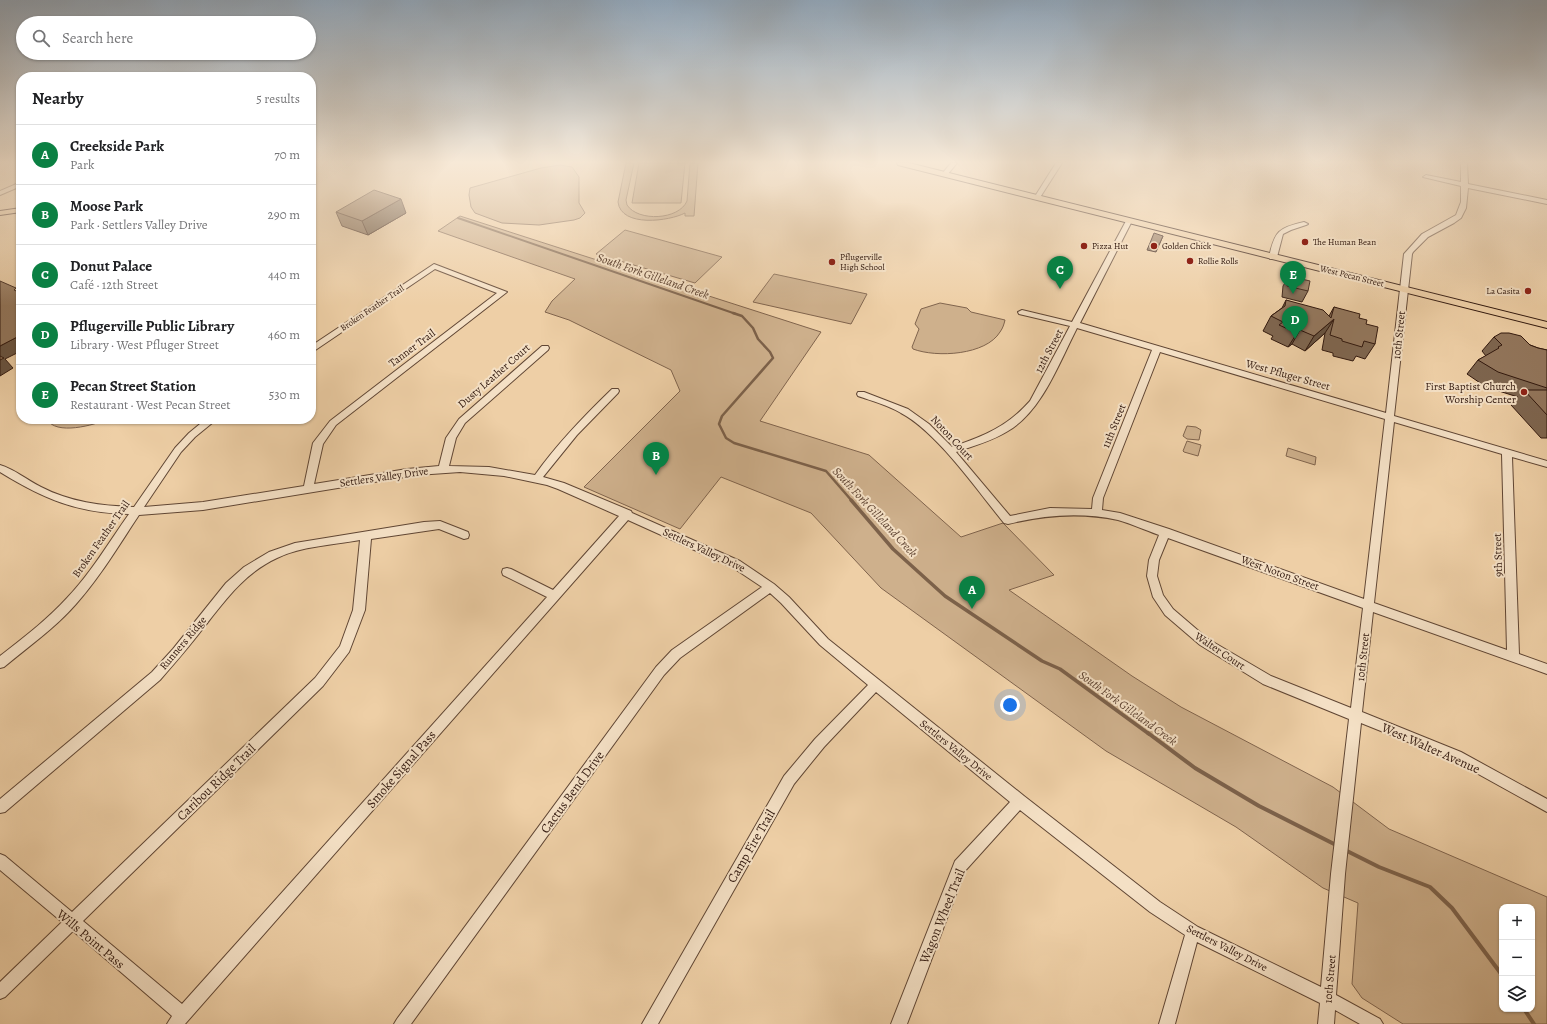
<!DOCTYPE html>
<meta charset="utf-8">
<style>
:root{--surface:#fff;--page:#f6f6f6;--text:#202124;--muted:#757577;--line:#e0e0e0;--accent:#0b8043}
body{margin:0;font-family:Alegreya,serif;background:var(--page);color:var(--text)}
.controls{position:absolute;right:12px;bottom:12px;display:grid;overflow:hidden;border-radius:8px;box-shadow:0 1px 3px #0004}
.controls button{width:36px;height:36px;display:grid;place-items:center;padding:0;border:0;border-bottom:1px solid var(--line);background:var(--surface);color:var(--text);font:20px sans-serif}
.you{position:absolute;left:1010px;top:705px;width:14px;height:14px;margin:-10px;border:3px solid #fff;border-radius:50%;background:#1a73e8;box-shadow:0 0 0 6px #1a73e833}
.badge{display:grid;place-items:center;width:26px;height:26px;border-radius:50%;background:var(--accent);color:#fff;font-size:13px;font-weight:700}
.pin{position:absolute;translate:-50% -33px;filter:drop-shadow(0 1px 2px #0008)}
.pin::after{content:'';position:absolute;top:21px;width:14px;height:12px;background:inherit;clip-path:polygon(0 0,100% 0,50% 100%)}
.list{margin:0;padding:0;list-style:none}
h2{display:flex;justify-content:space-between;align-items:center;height:52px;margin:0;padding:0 16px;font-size:17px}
h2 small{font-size:13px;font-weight:400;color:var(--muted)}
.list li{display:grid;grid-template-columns:26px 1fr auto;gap:12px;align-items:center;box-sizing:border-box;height:60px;padding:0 16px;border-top:1px solid var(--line)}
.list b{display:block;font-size:15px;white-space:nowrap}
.list p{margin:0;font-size:13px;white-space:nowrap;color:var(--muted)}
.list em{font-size:13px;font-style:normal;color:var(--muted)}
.icon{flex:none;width:22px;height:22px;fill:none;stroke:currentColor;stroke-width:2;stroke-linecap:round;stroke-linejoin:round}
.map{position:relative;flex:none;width:1547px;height:1024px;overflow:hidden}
.search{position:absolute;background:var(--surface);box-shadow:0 1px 3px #0004;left:16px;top:16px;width:300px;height:44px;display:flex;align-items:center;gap:10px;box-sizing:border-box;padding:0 14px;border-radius:22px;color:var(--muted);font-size:15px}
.panel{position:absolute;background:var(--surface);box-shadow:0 1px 3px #0004;left:16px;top:72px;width:300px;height:352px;border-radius:16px}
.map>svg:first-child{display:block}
.green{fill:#ceb08c;stroke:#80644d;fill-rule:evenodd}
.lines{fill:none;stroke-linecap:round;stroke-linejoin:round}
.stream-far3{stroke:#7c614a;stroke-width:2}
.stream-far2{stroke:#7c614a;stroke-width:2.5}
.stream-far1{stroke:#7c614a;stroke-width:3.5}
.stream{stroke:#7c614a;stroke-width:4}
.minor-casing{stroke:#604634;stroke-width:2}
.major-casing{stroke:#31180e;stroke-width:2}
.minor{fill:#f4e0c5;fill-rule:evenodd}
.major{fill:#eecfa6;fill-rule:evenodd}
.wall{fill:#7e6650;stroke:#31180e}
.shaded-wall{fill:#675341;stroke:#31180e}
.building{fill:#93775d;stroke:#31180e}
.poi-dot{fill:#8f2418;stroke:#f4e0c5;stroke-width:1.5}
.labels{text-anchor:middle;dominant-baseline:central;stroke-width:4;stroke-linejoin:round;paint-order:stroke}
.far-poi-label{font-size:9px;fill:#31180e;stroke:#f4e0c5;text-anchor:start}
.far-street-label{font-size:9px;fill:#31180e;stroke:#f4e0c5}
.street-label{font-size:11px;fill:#31180e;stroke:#f4e0c5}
.poi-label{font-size:11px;fill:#31180e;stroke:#f4e0c5;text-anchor:end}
.water-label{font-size:12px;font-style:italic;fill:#5d4231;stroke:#f4e0c5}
.near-street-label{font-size:13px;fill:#31180e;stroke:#f4e0c5}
</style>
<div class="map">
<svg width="1547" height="1024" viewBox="0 0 1547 1024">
<rect width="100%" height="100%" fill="#eecfa6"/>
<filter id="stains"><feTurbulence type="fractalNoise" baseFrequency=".005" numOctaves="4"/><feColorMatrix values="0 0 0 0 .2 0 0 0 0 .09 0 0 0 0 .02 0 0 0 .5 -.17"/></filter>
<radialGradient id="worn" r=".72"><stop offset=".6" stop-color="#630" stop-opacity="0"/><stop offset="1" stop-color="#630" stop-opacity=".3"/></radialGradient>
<g class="green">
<path d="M626 163H634L626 200 627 205C638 222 679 220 687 201L690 163H698L694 216H685V213C670 221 621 228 618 202Z"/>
<polygon points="639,163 685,163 681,203 632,203"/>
<polygon points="560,165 572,167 579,177 579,203 585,213 580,218 574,220 539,225 502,223 475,213 471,207 469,195 470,188 541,168"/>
<path d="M460 216 821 332 760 421 869 455 961 537 1003 523 1054 575 1009 590 1132 676 1181 707 1333 787 1389 829 1547 897V1024H1403L1362 998 1352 984 1358 903 1323 888 1236 827 1106 751 881 588 811 513 721 477 680 529 584 487 680 391 671 370 569 320 545 312 552 301 575 279 438 231ZM1502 907H1532V1009H1502Z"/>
<polygon points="625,230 722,257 695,283 596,254"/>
<polygon points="774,274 867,294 851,324 753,302"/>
<path d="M940 303 967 308 971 312 1005 320C1004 324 1003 328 1000 332 986 355 937 358 913 349L912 347 919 329 915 324 921 309Z"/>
<path d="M47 419H108C95 425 55 436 47 419Z"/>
<polygon points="1187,426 1196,427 1201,430 1199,440 1187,439 1183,436"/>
<polygon points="1187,441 1201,445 1198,456 1184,452 1183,451"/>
<polygon points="1288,448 1316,457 1315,465 1286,456"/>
</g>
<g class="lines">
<polyline class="stream-far3" points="458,218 736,314"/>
<polyline class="stream-far2" points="733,313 742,316 753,328 758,339 770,352 773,358 722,416 719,424 726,438 734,443 826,471 852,501"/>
<polyline class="stream-far1" points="851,500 893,549 945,596 1042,661 1060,669 1149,734"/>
<g class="stream">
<polyline points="1148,733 1195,768 1259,806 1338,846"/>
<polyline points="1345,850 1379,867 1430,887 1452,908 1502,975"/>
<polyline points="1524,1009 1534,1024"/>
</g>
<defs>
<g id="minor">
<polygon points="951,163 957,163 947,175 943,175 942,174"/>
<polygon points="1056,163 1062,163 1039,199 1035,199 1034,198"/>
<path d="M1461 163H1467L1468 184 1547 200V204L1468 188 1466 208 1461 218 1454 223 1428 237 1413 252 1412 254 1394 416 1547 461V467L1512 457 1519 654 1547 664V674L1373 612 1362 712 1461 752 1547 799V812L1453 760 1361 723 1345 874 1336 995 1380 1019 1383 1024H1360L1335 1010 1334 1024H1318L1320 1003 1197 942 1175 1024H1159L1185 935 1150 912 1020 810 965 871 907 1024H891L955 861 1010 802 876 692 824 747 794 784 658 1024H642L784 776 815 739 868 685 820 645 781 603 770 593 680 658 664 675 411 1024H394L397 1019 656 667 672 650 762 587 732 567 628 520 185 1024H167L172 1016 73 931 5 997 0 999V982L62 922 0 870V854L5 856 72 912 315 678 340 646 353 610 360 540C333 545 302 546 277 558 244 573 223 603 201 631 188 648 174 664 160 680L5 812 0 813V799L152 672 173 649 226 583 244 567 269 552 295 543 424 522 440 521 468 532 469 535 468 538 464 539 439 529 371 539 365 610 349 652 323 686 83 921 182 1004 547 597 503 575 502 572 503 569 507 568 511 569 553 590 619 516 558 489 547 485 504 476 460 472 417 475 203 510 139 515C119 545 100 577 76 604 55 628 28 647 4 667L0 668V656C23 638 47 620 67 598 91 573 109 542 129 514 77 513 44 499 0 472V465C14 469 27 480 41 487 70 502 101 506 134 507L175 448 189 433 206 419H217L195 437 181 452 144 507 203 502 304 486 313 443 330 421 497 293 435 269 311 353V346L434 264 507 292 336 425 323 444 314 484 407 469 439 466 446 438 459 419 542 346H548L549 348 548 350 465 423 456 438 449 466 489 467 535 475C557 444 584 416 612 389H618L619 391 618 393 577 435 543 477 564 483 631 511 632 513 740 561 774 584 789 597 828 639 1024 796 1160 902 1198 927 1321 987 1331 874 1349 719 1263 684 1200 645 1165 615 1153 597 1147 576 1149 560 1159 535C1145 530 1132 524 1118 520 1081 512 1044 515 1008 524L1004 523C977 490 937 432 901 413 888 405 872 401 858 396L857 394 858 392H864L908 409 929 424 952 447C984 436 1007 427 1030 401L1070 326 1019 314 1018 312 1022 310 1072 322 1126 221 1129 219 1132 221 1080 323 1386 413 1404 254 1422 234 1456 215 1461 202V186L1423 177 1426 175 1461 182ZM1077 328 1152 350 1093 498 1092 509 1050 508 1010 516 956 452C974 446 992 441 1008 431 1042 411 1059 363 1077 328ZM1160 352 1385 419 1364 599 1169 529 1120 513 1102 510 1103 498ZM1394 422 1502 454 1507 650 1374 603ZM1168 538 1363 608 1351 708 1271 676 1208 639 1173 609 1163 595 1157 576 1159 560Z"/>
<polygon points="21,182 21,186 0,195 0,191"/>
<path d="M1304 222 1308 224 1306 225 1291 230 1283 234 1277 257 1273 259H1270L1269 257C1275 231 1278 228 1304 222Z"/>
</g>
<g id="major">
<polygon points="897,163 909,163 1547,322 1547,328 898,165"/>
<polygon points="21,208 21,212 0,215 0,211"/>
</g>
</defs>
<use href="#minor" class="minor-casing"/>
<use href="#major" class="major-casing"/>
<use href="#minor" class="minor"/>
<use href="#major" class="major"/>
</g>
<g class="wall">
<polygon points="336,212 406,213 368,235 342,226"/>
<polygon points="1163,236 1156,252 1147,250 1150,243"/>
<polygon points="1289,276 1308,291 1302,302 1282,297 1283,286"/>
<polygon points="1286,300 1329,316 1334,307 1359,318 1366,324 1375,344 1365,359 1356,356 1353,361 1333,356 1333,353 1322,350 1325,333 1305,351 1292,344 1288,347 1271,339 1273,336 1263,331 1271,316 1282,308"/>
<polygon points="1494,337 1530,345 1538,348 1547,350 1547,438 1541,438 1511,405 1518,397 1486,387 1467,374 1478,360 1486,356 1482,351"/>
</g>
<g class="shaded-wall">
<polygon points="401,199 406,213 368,235 362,221"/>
<polygon points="1334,319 1325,333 1305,351 1314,336"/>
<polygon points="1300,330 1292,344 1288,347 1297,333"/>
<polygon points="21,335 21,351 5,359 13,368 0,376 0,346"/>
</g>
<g class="building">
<polygon points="374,190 401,199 362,221 336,212"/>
<polygon points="1154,233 1163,236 1159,245 1150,243"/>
<polygon points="1289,276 1310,281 1308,291 1287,286"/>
<polygon points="0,281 16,288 14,290 21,293 21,335 0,346"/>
<polygon points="1286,300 1323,310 1331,318 1334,307 1360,314 1359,318 1367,320 1366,324 1378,327 1375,344 1364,341 1362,347 1342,341 1342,339 1330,335 1334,319 1314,336 1300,330 1297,333 1279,325 1283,322 1271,316 1285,306"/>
<polygon points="1501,333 1509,333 1521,336 1530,345 1538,348 1547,350 1547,388 1498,372 1478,360 1499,348 1498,347 1502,345 1494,337"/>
<polygon points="0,356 4,358 0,360"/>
<polygon points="1524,390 1547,390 1547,415"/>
</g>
<linearGradient id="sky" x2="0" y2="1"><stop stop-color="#91a6b9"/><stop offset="0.53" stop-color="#f7e9d7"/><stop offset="1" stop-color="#f7e9d7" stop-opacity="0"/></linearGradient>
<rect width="1547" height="306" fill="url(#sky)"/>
<g class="poi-dot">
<circle cx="1305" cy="242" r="4"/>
<circle cx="1084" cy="246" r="4"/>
<circle cx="1154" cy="246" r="4"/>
<circle cx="1190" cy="261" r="4"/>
<circle cx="832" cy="262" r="4"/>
<circle cx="1528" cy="291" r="4"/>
<circle cx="1524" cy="392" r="4"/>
</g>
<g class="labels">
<g class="far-poi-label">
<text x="1313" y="242">The Human Bean</text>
<text x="1092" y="246">Pizza Hut</text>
<text x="1162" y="246">Golden Chick</text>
<text x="840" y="257">Pflugerville<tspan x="840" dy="10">High School</tspan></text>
<text x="1198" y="261">Rollie Rolls</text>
<text x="1520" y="291" text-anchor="end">La Casita</text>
</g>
<g class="far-street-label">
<text transform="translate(1352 276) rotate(14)">West Pecan Street</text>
<text transform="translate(372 308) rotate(-34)">Broken Feather Trail</text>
</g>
<g class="street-label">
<text transform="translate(1399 335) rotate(-84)">10th Street</text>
<text transform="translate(412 348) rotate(-37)">Tanner Trail</text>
<text transform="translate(1049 351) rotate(-62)">12th Street</text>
<text transform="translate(1288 375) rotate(16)">West Pfluger Street</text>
<text transform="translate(494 376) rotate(-41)">Dusty Leather Court</text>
<text transform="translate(1114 426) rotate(-68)">11th Street</text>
<text transform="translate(952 438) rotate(47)">Noton Court</text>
<text transform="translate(384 477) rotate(-8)">Settlers Valley Drive</text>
<text transform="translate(101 539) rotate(-55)">Broken Feather Trail</text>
<text transform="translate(704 550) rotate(25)">Settlers Valley Drive</text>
<text transform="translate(1498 555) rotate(-92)">9th Street</text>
<text transform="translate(1280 573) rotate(20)">West Noton Street</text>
<text transform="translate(183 643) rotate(-50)">Runners Ridge</text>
<text transform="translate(1220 651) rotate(34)">Walter Court</text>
<text transform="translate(1363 657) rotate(-84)">10th Street</text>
<text transform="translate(956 750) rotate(39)">Settlers Valley Drive</text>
<text transform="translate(1227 948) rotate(27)">Settlers Valley Drive</text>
<text transform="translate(1330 979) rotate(-85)">10th Street</text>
</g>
<g class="poi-label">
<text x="1516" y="386">First Baptist Church<tspan x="1516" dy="13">Worship Center</tspan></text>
</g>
<g class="water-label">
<text transform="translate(653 276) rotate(19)">South Fork Gilleland Creek</text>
<text transform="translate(875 512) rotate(47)">South Fork Gilleland Creek</text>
<text transform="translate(1128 708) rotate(36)">South Fork Gilleland Creek</text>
</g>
<g class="near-street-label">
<text transform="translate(1431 748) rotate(24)">West Walter Avenue</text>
<text transform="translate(401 769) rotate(-49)">Smoke Signal Pass</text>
<text transform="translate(216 782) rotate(-44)">Caribou Ridge Trail</text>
<text transform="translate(572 792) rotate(-54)">Cactus Bend Drive</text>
<text transform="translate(751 846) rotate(-60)">Camp Fire Trail</text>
<text transform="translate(942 916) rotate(-68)">Wagon Wheel Trail</text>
<text transform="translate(91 939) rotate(40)">Wills Point Pass</text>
</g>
</g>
<rect width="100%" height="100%" filter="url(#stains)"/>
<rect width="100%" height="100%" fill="url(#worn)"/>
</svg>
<div class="controls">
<button>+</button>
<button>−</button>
<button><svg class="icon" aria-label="layers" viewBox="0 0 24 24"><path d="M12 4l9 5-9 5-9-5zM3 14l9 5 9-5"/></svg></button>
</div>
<div class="you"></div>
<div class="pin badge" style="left:972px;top:609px">A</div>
<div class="pin badge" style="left:656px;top:475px">B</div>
<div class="pin badge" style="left:1060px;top:289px">C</div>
<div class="pin badge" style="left:1295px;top:339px">D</div>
<div class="pin badge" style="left:1293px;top:294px">E</div>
<div class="search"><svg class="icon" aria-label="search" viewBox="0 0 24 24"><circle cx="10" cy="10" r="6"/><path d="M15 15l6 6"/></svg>Search here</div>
<section class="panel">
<h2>Nearby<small>5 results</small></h2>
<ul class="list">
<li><span class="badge">A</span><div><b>Creekside Park</b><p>Park</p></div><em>70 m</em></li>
<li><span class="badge">B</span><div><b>Moose Park</b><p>Park · Settlers Valley Drive</p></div><em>290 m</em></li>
<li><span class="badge">C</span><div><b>Donut Palace</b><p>Café · 12th Street</p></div><em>440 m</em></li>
<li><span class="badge">D</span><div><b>Pflugerville Public Library</b><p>Library · West Pfluger Street</p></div><em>460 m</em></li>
<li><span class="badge">E</span><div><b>Pecan Street Station</b><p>Restaurant · West Pecan Street</p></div><em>530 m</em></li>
</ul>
</section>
</div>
